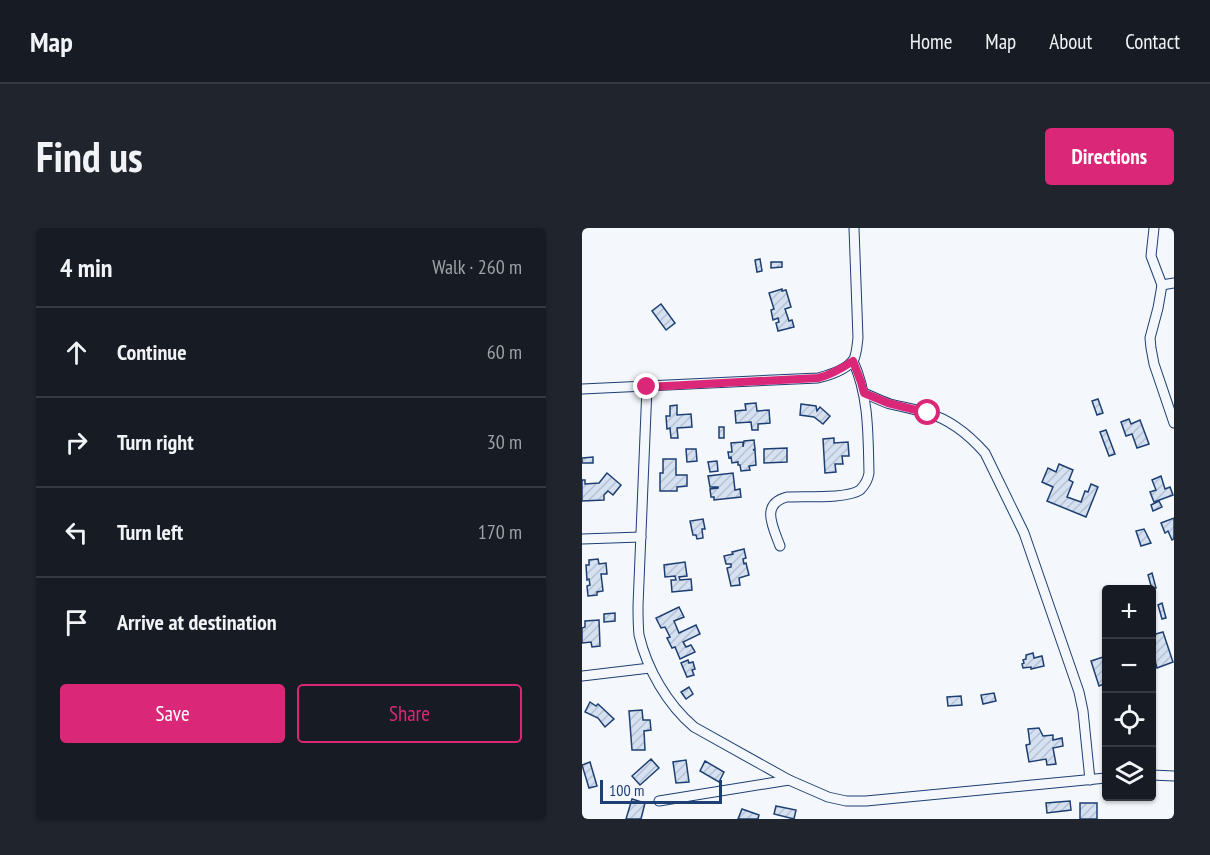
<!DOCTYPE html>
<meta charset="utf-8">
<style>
:root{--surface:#171b24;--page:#20242c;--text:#f1f3f6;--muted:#9ea1a6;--line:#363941;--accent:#db2777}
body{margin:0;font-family:"PT Sans Narrow",sans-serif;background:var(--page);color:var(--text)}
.controls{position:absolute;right:18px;bottom:18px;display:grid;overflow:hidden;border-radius:6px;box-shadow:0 2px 4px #0004}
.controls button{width:54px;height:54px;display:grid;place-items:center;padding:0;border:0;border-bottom:2px solid var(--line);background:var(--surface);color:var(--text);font:30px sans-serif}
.scale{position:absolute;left:18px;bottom:15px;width:122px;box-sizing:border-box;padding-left:6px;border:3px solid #1d3f73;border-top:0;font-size:16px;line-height:21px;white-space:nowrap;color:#1d3f73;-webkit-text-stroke:4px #f4f7fb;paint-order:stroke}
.stop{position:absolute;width:18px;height:18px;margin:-14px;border:4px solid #db2777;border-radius:50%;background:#fff}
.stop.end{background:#db2777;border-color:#fff;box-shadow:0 2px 6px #0008}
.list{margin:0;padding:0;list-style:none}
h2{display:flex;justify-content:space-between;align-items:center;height:78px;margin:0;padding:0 24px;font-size:26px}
h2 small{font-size:20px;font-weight:400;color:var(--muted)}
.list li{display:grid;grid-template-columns:39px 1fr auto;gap:18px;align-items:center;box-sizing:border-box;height:90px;padding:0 24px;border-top:2px solid var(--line)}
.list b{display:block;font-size:22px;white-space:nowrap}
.list em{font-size:20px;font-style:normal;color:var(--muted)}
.actions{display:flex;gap:12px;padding:18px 24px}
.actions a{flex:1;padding:14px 0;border:2px solid var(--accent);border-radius:6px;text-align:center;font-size:21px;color:var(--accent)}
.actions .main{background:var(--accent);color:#fff}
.icon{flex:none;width:33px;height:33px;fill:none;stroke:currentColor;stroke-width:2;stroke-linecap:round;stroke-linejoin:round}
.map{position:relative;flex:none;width:592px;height:591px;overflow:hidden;border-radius:6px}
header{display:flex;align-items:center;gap:36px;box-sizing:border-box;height:84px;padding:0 30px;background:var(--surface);border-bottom:2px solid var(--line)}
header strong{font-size:28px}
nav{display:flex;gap:33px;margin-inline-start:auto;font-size:21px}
.intro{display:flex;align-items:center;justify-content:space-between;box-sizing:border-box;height:144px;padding:0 36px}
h1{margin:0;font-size:42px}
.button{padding:15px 27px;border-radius:6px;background:var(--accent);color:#fff;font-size:21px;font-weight:700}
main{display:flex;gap:36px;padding:0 36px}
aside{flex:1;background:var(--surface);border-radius:6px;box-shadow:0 2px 4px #0004}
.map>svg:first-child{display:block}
.building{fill:url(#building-hatch);stroke:#1d3f73;stroke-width:1.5}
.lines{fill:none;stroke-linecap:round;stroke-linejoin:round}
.minor-casing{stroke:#1d3f73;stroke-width:11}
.minor{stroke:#f4f7fb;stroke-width:9}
.route{stroke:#db2777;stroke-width:8}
</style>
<header>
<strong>Map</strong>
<nav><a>Home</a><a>Map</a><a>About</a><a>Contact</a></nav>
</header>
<div class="intro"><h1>Find us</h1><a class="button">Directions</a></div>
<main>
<aside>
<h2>4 min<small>Walk · 260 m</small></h2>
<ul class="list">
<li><svg class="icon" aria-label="ahead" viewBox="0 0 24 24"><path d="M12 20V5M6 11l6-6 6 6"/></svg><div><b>Continue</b></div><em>60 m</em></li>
<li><svg class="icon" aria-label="right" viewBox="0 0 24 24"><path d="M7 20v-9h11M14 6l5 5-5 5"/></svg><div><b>Turn right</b></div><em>30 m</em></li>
<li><svg class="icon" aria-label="left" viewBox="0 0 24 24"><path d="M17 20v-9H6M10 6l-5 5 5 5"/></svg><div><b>Turn left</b></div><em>170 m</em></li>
<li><svg class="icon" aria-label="arrive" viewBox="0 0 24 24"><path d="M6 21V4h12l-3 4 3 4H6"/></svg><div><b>Arrive at destination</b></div></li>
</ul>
<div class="actions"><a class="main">Save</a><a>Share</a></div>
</aside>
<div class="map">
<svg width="592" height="591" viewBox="0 0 592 591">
<defs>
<pattern id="building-hatch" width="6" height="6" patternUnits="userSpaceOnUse" patternTransform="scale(1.5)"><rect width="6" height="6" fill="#d5e0f0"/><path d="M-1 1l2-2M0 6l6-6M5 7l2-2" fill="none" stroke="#b6c1d1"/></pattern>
</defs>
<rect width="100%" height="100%" fill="#f4f7fb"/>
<g class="building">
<polygon points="178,31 180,43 175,44 173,32"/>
<polygon points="189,34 200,34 200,39 189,40"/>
<polygon points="200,61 200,63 204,62 209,79 203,81 207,93 210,92 212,99 196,103 194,95 197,94 196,90 191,92 189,82 192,81 187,65"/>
<polygon points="79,76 93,95 84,102 70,83"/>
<polygon points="516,171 521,185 515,187 510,173"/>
<polygon points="174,175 175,183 187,182 188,195 176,196 176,202 170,202 169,194 154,195 153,183 164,182 163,176"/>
<polygon points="219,176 234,178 235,183 238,179 248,188 241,196 232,189 218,187"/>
<polygon points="95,177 95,187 109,186 110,199 95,200 96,210 89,210 88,200 85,201 84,188 88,188 88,178"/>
<polygon points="547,191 549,196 558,192 567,216 555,220 550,206 544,208 539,194"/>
<rect x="137" y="199" width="5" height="11"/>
<polygon points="524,202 533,226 527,228 518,204"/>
<polygon points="252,210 252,215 266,214 267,228 260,228 261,236 253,236 254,244 243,245 241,211"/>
<polygon points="172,212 173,221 171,222 173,222 174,237 167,238 168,242 159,243 158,237 156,237 156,234 150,235 149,229 147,230 146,224 150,224 149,215 161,214 161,219 162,213"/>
<polygon points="205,220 205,234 182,235 182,221"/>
<polygon points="104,221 114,221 115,233 105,234"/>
<polygon points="11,229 11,235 0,235 0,230"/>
<polygon points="81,231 94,231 94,247 105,247 105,258 95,259 95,263 78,263 78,245 81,245"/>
<polygon points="135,233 136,243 128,244 126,234"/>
<polygon points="477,236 491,242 487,252 491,254 485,269 499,274 503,263 506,264 509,256 516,259 504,289 465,273 471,259 460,254 466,240 474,244"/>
<polygon points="25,245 39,257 31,267 26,263 22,267 22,272 0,273 0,252 3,252 3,256 17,255"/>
<polygon points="151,245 153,262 158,261 159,269 132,272 132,269 129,269 128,261 136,260 136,259 128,259 126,248"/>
<polygon points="579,248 583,261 588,259 591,267 572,274 568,264 574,262 570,252"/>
<polygon points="577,273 580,279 571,283 569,277"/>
<polygon points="592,290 592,311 590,312 586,303 583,305 579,295"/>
<polygon points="121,291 123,301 120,301 121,310 115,311 114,307 111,307 108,293"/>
<polygon points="562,301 569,315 559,318 554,303"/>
<polygon points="162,321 164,330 161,331 162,336 164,335 167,347 157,350 158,357 149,358 145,340 149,339 149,336 144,336 142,328 151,326 150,324"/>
<polygon points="16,331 17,336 24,335 25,346 19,346 21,363 15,364 15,367 6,368 5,358 8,357 7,351 5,352 4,337 7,337 7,332"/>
<polygon points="103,334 105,348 97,349 98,352 109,351 110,362 90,364 89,352 94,352 93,348 83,349 82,337"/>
<polygon points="570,345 574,360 570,361 566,347"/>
<polygon points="580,375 584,390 580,391 576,377"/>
<polygon points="97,379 102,389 92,393 97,405 114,397 118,406 101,414 104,419 109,417 113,424 98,431 93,419 90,420 85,410 88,409 83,399 79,400 74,390"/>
<polygon points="33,385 33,393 22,394 22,386"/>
<polygon points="17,392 18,418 10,419 9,414 0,415 0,400 3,399 3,393"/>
<polygon points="581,404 591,434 575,440 572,429 570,430 570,407"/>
<polygon points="451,425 452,430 460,428 462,438 449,441 449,439 441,440 440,436 442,435 441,432 444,431 444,427"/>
<polygon points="524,428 524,455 517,458 509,433"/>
<polygon points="106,432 107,435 111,434 113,441 110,442 112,447 105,449 99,435"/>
<polygon points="107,459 111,466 104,471 99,464"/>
<polygon points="412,465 414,473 401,476 399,467"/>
<polygon points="379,468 380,477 366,478 365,469"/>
<polygon points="8,474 14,478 16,476 32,491 23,499 16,490 3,484"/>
<polygon points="60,482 61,492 68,492 69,502 62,503 63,522 50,522 47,483"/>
<polygon points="457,500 461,508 471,507 471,512 480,510 481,518 471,520 474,536 465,537 464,531 447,534 444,517 448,516 446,501"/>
<polygon points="69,531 77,540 58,557 50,548"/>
<polygon points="104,532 107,554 94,555 91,534"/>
<polygon points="123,533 142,544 137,554 118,543"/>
<polygon points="8,534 15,558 7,560 0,537"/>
<polygon points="50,571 63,575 59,591 44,591"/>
<polygon points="488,573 489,582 465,585 464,575"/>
<rect x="498" y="575" width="17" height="16"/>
<polygon points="194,578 214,582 212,591 192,586"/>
<polygon points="160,581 177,587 176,591 156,591"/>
</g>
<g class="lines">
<defs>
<g id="minor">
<polyline points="572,0 569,28 580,57 592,55"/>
<polyline points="580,57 576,80 568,110 569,120 572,136 592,195"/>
<path d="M65 159 56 378C56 388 56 397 57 407 65 441 85 476 112 499L207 552 246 569 264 573H284L524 550"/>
<path d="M0 161 236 150C248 147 265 142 272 131 275 124 275 117 276 110L272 0"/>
<path d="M282 165C291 169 299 173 308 176 320 179 333 181 345 185 367 191 388 208 403 225L442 305 497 464 501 483 508 552"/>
<polyline points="0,311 59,309"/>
<path d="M198 318C191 299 178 276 205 269 222 268 265 271 278 262 283 257 286 252 287 245 286 207 287 168 271 133"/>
<polyline points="0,448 68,440"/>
<polyline points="570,547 592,548"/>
<polyline points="77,573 207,552"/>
</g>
</defs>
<use href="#minor" class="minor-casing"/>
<use href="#minor" class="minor"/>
</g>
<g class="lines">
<path class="route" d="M65 159 236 150C249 147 259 141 271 133L279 154 282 165 306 175 346 185"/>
</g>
</svg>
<div class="controls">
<button>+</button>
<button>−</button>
<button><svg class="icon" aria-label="locate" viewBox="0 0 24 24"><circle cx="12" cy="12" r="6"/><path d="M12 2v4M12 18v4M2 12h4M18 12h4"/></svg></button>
<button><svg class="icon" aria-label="layers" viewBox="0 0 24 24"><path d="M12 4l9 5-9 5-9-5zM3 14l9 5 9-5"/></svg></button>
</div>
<div class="scale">100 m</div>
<div class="stop" style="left:346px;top:185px"></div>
<div class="stop end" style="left:65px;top:159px"></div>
</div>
</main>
